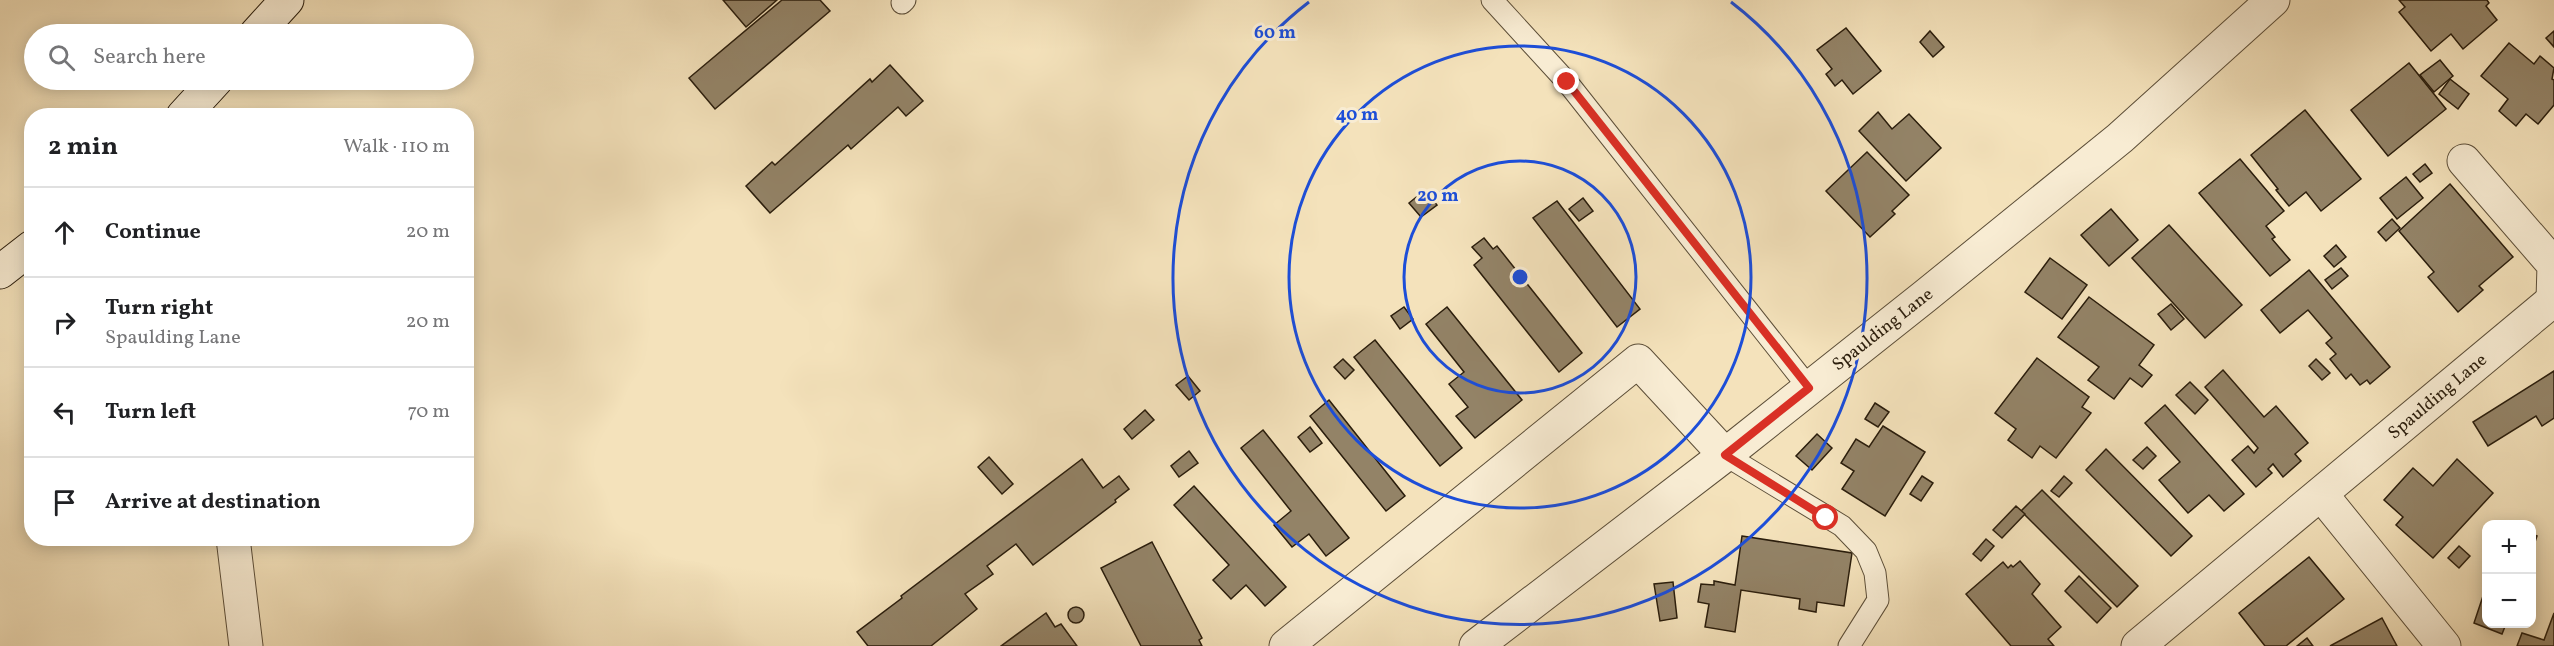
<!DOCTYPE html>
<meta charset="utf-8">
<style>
:root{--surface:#fff;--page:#f6f6f6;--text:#202124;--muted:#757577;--line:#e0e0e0}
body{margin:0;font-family:Vollkorn,serif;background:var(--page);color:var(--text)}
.controls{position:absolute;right:18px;bottom:18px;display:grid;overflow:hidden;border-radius:12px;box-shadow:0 3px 15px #0003}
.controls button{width:54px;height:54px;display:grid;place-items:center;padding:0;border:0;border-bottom:2px solid var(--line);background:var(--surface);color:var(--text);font:30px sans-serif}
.stop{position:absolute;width:18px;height:18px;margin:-14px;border:4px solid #d93025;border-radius:50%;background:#fff}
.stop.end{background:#d93025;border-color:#fff;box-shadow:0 2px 6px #0008}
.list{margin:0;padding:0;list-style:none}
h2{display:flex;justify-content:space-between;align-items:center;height:78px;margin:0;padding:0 24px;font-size:26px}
h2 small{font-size:20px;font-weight:400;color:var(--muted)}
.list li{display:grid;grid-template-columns:39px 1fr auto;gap:18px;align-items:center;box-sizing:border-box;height:90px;padding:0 24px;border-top:2px solid var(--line)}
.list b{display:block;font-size:22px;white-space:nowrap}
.list p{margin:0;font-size:20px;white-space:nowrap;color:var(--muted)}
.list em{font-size:20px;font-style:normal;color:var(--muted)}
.icon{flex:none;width:33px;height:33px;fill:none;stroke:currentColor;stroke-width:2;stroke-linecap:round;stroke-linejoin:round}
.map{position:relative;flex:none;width:2554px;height:646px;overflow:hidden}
.search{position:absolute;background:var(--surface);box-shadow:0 3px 15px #0003;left:24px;top:24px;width:450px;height:66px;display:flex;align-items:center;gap:15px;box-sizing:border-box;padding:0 21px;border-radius:33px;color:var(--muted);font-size:22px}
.panel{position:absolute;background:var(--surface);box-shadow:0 3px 15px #0003;left:24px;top:108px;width:450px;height:438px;border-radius:24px}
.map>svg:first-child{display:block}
.building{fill:#938367;stroke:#2a1d0c;stroke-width:1.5}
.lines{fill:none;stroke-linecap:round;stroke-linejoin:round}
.service-casing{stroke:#5c4e38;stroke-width:23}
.minor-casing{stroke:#5c4e38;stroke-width:35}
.secondary-casing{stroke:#2a1d0c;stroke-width:35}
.service{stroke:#f8ecd3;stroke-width:21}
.minor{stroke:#f8ecd3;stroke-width:33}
.secondary{stroke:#f8ecd3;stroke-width:33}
.route{stroke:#d93025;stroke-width:8}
.ring{fill:none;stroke:#1d4ed8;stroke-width:3}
.labels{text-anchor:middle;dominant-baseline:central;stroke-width:6;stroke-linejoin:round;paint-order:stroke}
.street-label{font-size:18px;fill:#2a1d0c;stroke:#f8ecd3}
.centre{fill:#1d4ed8;stroke:#f8ecd3;stroke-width:3}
.ring-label{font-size:18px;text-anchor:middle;font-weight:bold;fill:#1d4ed8;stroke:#f8ecd3;stroke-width:6;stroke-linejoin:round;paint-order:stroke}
</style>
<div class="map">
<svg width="2554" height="646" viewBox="0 0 2554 646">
<rect width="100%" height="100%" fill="#f4e2bb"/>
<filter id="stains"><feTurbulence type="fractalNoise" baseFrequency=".00333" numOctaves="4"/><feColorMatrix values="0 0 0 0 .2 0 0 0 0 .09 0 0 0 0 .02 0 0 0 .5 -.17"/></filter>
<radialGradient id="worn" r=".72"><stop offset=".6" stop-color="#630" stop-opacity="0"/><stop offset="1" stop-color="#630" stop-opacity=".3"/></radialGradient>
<g class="building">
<polygon points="723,0 777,0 746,27"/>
<polygon points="782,0 820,0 830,11 715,109 689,78"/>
<polygon points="2399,0 2487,0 2489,3 2486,6 2497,20 2463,49 2451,34 2431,51 2399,12 2405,7"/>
<polygon points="1846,28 1881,71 1853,94 1842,80 1835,86 1826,74 1832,69 1817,50"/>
<polygon points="1930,31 1944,47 1933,57 1920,42"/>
<polygon points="2554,31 2554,47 2546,38"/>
<polygon points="2509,43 2534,64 2540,56 2554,68 2552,79 2554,80 2554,105 2538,124 2526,114 2516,126 2499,111 2508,99 2481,76"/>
<polygon points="2440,60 2453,76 2434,92 2420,75"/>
<polygon points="2409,63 2446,109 2388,156 2351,110"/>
<polygon points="890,65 923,101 906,116 898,107 851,149 848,145 770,213 746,186 772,162 775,165 870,79 872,82"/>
<polygon points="2450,79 2469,94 2458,109 2439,94"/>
<polygon points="2305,110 2361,179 2321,211 2306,192 2289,206 2276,190 2278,189 2251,155"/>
<polygon points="1878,112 1892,129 1909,114 1941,148 1906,181 1859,131"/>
<polygon points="1867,152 1909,195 1892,211 1895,214 1870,237 1826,191"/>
<polygon points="2240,159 2284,211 2266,226 2275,237 2272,239 2290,260 2270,276 2199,193"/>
<polygon points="2425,164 2432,173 2420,182 2413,174"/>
<polygon points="2406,177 2423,198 2397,219 2380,198"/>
<polygon points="2450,184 2513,257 2479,286 2483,290 2458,312 2428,277 2434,272 2399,231"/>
<polygon points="1425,190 1437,205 1421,217 1409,203"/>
<polygon points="1583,198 1593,211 1579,221 1569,209"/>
<polygon points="1557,201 1640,309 1617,327 1533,218"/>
<polygon points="2111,209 2138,240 2109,266 2081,235"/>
<polygon points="2392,219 2400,228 2386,241 2378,232"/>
<polygon points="2169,225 2242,305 2205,338 2132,258"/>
<polygon points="1484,238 1493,249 1497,246 1582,353 1559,372 1474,265 1482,258 1472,247"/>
<polygon points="2336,245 2346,257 2334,267 2324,256"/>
<polygon points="2050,258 2087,285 2062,319 2025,292"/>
<polygon points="2341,268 2348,276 2332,289 2325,280"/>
<polygon points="2309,270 2390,367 2370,384 2367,380 2360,385 2351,374 2346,379 2330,359 2336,354 2326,343 2332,338 2308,310 2280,333 2261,310"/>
<polygon points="2089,297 2154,345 2139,365 2152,375 2142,387 2130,378 2114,399 2088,380 2099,367 2058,337"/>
<polygon points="2171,304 2184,319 2171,330 2158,314"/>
<polygon points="1404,307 1413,319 1400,329 1391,316"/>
<polygon points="1447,307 1522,400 1475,438 1456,416 1468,407 1449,384 1464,372 1426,324"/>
<polygon points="1375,340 1462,448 1440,466 1354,357"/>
<polygon points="2037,358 2089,397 2082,407 2091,413 2056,458 2040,446 2032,458 2008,440 2016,429 1995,413"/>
<polygon points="1343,359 1354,370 1345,379 1334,367"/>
<polygon points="2316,359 2330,373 2322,380 2309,366"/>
<polygon points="2223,370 2264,417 2276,406 2308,443 2295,454 2301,461 2283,477 2273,464 2268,469 2272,473 2256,487 2232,460 2248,446 2254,453 2258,448 2205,387"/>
<polygon points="2554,371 2554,418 2542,426 2536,416 2488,446 2473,422"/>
<polygon points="1188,376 1200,391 1189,400 1176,385"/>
<polygon points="2190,382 2208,400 2195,414 2176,395"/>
<polygon points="1329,400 1405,496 1386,511 1310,416"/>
<polygon points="1875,403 1889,412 1878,427 1865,419"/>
<polygon points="2165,405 2244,494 2224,511 2209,495 2188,513 2159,480 2180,462 2145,423"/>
<polygon points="1145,410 1154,420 1132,439 1124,429"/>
<polygon points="1883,426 1925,452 1885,516 1842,489 1854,471 1841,463 1856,439 1869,447"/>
<polygon points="1310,427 1322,443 1310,452 1298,437"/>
<polygon points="1263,430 1349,538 1326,556 1309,534 1292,547 1274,525 1291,511 1241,448"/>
<polygon points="1817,434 1832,448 1812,470 1796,456"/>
<polygon points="2147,447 2156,456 2143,469 2133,460"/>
<polygon points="2106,449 2192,536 2171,556 2086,470"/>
<polygon points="1189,451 1198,463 1179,477 1171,466"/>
<polygon points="989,457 1013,484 1002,494 978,467"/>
<polygon points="1082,459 1103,488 1119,476 1129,489 1115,500 1116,502 1033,565 1016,544 987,566 993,574 965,594 977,609 931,646 868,646 857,632 902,598 901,596"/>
<polygon points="2457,459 2493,493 2433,558 2396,525 2403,517 2384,500 2413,468 2433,486"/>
<polygon points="1922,476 1933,483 1921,501 1910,494"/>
<polygon points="2064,476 2072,483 2059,497 2051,491"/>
<polygon points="1194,486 1286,587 1265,606 1246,585 1231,599 1213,580 1229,565 1174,505"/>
<polygon points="2042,490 2138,586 2117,607 2021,511"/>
<polygon points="2016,506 2025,514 2002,538 1993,530"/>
<polygon points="2532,534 2537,536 2532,551"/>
<polygon points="1742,536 1852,553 1844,606 1817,602 1816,612 1799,609 1800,599 1741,590 1735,632 1705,627 1709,604 1698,602 1701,584 1714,585 1714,581 1735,585"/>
<polygon points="1986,539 1994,546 1981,561 1973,554"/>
<polygon points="1152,542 1202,638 1199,640 1202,646 1141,646 1101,568"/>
<polygon points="2459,546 2470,556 2459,568 2448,558"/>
<polygon points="2309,557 2344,599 2286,646 2265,646 2239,613"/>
<polygon points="2020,561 2040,584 2032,594 2061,627 2048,639 2054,646 2011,646 1966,594 2003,562 2008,568 2011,565 2013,567"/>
<polygon points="2079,576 2111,608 2097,623 2065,591"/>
<polygon points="1673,582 1677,618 1660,621 1654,584"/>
<polygon points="2486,587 2486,624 2506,624 2502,634 2474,623"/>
<circle cx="1076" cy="615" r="8"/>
<polygon points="1046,613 1055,627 1061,624 1077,646 1001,646"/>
<polygon points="2554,613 2554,646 2517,646 2522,633 2544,640"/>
<polygon points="2382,618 2397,646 2330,646"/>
<polygon points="2307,638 2313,646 2297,646"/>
</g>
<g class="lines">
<defs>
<g id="service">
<polyline points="1492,0 1567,82 1809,388"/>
<polyline points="902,3 905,0"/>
<polyline points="1725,455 1842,526 1866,551 1875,573 1878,600 1849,646"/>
</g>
<g id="minor">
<polyline points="2464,161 2554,265 2553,300"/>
<polyline points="2321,494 2444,646"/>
<polyline points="233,538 246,646"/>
<polyline points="1286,646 1638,361 1725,455"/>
<polyline points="1476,646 1725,455 1924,297 2120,138 2273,0"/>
<polyline points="2138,646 2553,300"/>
</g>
<g id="secondary">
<polyline points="256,34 287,0"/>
<polyline points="183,116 216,80"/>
<polyline points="0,272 32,247"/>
</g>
</defs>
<use href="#service" class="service-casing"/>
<use href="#minor" class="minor-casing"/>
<use href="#secondary" class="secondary-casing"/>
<use href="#service" class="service"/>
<use href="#minor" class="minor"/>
<use href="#secondary" class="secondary"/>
</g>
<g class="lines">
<polyline class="route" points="1567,82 1809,388 1725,455 1826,518"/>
</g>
<g class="ring">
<circle cx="1520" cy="277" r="116"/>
<circle cx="1520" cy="277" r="231"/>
<path d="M1731 2A347 347 0 1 1 1309 2"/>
</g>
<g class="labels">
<g class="street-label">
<text transform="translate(1883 330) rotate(-38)">Spaulding Lane</text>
<text transform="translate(2438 397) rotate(-40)">Spaulding Lane</text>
</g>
</g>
<circle cx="1520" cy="277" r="9" class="centre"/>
<g class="ring-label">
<text x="1275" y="38">60 m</text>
<text x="1357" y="120">40 m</text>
<text x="1438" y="201">20 m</text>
</g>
<rect width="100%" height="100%" filter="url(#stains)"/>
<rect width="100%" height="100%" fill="url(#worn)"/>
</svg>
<div class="controls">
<button>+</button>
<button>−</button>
</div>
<div class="stop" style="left:1826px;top:518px"></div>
<div class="stop end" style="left:1567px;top:82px"></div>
<div class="search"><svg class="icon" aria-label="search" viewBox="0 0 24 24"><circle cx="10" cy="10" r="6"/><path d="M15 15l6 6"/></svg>Search here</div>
<section class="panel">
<h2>2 min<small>Walk · 110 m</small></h2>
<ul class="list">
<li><svg class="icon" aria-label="ahead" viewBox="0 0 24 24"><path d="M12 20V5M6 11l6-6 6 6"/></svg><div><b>Continue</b></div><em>20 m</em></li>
<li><svg class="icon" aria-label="right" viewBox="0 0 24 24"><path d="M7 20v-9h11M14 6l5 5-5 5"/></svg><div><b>Turn right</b><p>Spaulding Lane</p></div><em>20 m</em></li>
<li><svg class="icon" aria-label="left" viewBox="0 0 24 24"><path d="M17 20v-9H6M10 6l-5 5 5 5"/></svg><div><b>Turn left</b></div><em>70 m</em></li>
<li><svg class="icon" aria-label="arrive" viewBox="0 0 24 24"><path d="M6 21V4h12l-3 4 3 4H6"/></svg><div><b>Arrive at destination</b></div></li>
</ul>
</section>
</div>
